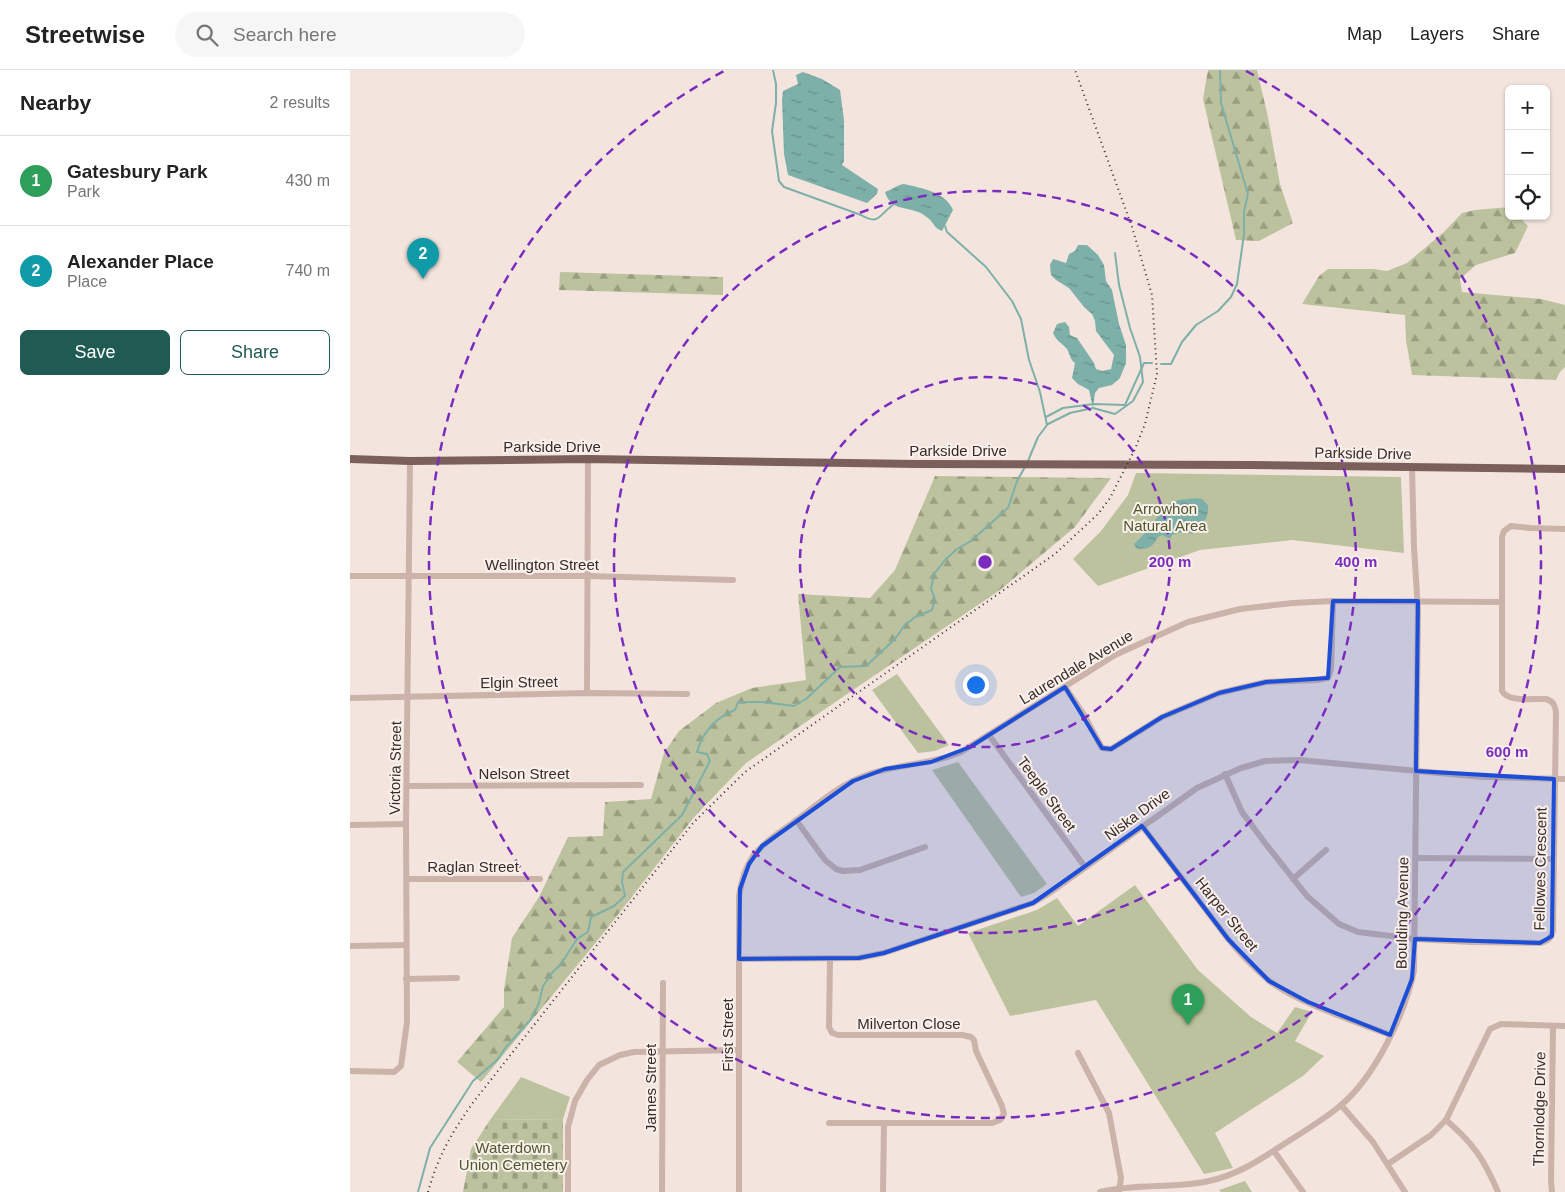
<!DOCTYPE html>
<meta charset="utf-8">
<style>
:root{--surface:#fff;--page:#f6f6f6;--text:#222;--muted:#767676;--line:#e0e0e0;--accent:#1f5a53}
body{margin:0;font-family:Helvetica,sans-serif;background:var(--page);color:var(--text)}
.controls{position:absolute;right:15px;top:15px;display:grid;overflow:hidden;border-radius:8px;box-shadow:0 1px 4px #0004}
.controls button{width:45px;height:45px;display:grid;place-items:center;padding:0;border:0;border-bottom:1px solid var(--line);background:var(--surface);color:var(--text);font:25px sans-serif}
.you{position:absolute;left:625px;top:614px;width:18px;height:18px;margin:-12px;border:4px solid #fff;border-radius:50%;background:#1a73e8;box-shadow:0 0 0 8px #1a73e833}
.badge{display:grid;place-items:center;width:32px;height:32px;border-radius:50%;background:var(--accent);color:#fff;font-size:16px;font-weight:700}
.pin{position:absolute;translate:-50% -41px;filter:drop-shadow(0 1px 2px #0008)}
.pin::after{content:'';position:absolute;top:26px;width:18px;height:15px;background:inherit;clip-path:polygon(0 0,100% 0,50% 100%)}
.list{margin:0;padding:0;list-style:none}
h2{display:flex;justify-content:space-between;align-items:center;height:65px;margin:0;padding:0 20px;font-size:21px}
h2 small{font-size:16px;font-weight:400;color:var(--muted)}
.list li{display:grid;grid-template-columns:32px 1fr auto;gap:15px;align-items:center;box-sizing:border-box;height:90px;padding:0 20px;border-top:1px solid var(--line)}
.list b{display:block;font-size:19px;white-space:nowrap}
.list p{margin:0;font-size:16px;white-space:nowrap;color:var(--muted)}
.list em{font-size:16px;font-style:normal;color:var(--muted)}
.actions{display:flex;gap:10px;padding:15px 20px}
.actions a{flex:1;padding:11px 0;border:1px solid var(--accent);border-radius:8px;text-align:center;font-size:18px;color:var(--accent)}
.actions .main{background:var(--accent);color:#fff}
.icon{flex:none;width:28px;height:28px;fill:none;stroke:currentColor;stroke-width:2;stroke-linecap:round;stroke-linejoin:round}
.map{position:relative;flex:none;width:1215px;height:1122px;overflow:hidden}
header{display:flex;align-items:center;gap:30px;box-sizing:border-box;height:70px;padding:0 25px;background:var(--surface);border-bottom:1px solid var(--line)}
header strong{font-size:24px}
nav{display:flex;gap:28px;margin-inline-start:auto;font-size:18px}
.search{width:350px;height:45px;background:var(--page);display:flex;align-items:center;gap:12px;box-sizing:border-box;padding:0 18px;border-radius:28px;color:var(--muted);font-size:19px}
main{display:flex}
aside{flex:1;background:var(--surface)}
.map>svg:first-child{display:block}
.green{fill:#bcc29e}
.forest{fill:url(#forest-firs)}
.cemetery{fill:url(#cemetery-stones)}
.water{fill:url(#water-ripples)}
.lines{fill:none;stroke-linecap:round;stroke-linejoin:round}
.stream{stroke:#7db0a9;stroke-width:2}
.minor{stroke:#cbb3aa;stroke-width:6}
.major{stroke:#7a5f5a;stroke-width:8}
.rail{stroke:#382b29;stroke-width:2;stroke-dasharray:1 4;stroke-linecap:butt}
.marked{fill:#1d4ed8;fill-opacity:0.2;stroke:#1d4ed8;stroke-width:4;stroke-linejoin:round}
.ring{fill:none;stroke:#7b2cbf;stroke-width:2.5;stroke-dasharray:9 6}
.labels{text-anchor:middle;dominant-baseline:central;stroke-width:4;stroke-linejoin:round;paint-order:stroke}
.street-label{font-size:15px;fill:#382b29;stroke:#faf0eb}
.park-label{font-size:15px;fill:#4f572d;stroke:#faf0eb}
.centre{fill:#7b2cbf;stroke:#faf0eb;stroke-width:2.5}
.ring-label{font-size:15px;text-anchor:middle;font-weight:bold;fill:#7b2cbf;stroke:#faf0eb;stroke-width:4;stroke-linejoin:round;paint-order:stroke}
</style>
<header>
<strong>Streetwise</strong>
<div class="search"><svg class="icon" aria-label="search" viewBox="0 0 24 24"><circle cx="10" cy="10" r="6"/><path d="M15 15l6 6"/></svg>Search here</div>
<nav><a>Map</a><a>Layers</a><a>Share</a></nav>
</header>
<main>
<aside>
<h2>Nearby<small>2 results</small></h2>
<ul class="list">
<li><span class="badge" style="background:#2e9e5b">1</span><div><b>Gatesbury Park</b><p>Park</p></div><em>430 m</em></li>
<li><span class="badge" style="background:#0f9aa8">2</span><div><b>Alexander Place</b><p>Place</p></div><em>740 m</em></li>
</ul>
<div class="actions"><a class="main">Save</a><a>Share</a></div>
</aside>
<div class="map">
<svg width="1215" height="1122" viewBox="0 0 1215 1122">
<defs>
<pattern id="forest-firs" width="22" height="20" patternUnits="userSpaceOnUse" patternTransform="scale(1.25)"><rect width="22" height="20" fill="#bcc29e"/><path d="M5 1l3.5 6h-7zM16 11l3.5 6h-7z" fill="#9a9e81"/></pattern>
<pattern id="cemetery-stones" width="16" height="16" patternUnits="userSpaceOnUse" patternTransform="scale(1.25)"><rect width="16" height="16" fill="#bcc29e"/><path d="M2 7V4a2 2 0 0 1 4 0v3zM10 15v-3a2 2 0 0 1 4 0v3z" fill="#9a9e81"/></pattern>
<pattern id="water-ripples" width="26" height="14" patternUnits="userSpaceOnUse" patternTransform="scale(1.25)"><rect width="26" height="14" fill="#7db0a9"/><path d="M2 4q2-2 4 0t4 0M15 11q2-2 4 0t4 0" fill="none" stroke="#678f8a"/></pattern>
</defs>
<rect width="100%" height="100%" fill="#f3e5de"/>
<g class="green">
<polygon points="786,403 1051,407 1054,483 942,470 850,480 748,516 723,489 751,461 778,425"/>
<polygon points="547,604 599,675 585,681 568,683 522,620"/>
<polygon points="608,692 697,814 684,823 671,827 582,700"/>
<polygon points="785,815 848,900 901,947 927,963 945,937 962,942 945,971 974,986 953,1006 865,1063 883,1098 854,1104 746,930 660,946 618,863 687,840 707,828 728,856"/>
<polygon points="171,1007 220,1027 213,1049 140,1050"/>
<polygon points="895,1111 902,1122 871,1122 869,1120"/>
</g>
<g class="forest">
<polygon points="858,0 907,0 918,47 930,114 943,153 909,171 886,170 853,29"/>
<polygon points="1159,137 1159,146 1168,146 1178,156 1165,183 1126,195 1110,209 1112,222 1191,229 1215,235 1215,297 1210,302 1206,310 1062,305 1056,270 1055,245 952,234 969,206 978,199 1023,199 1037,201 1057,193 1094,162 1112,143 1125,140"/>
<polygon points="210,202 373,207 373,225 209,220"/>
<polygon points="585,406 761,408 725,457 650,520 396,693 345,746 248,870 131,1012 107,992 154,937 154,919 162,868 189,827 218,767 253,766 255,732 301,729 314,683 329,661 366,633 402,618 456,610 448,524 520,528 545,500"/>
</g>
<polygon class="cemetery" points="213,1049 213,1122 113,1122 121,1079 140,1050"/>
<g class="water">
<polygon points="453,2 472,9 490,20 494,50 494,91 492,95 528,119 527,124 517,133 438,105 434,84 432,30 433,21 448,14 446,5"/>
<path d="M554 114C571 118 596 122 603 140L592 161C584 158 584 153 578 148 563 134 541 144 535 122 542 120 546 115 554 114Z"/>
<path d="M728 175H737L748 185 754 195 756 211 762 220 769 254 776 275V293L770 308 762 315 749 318 745 323 743 338 739 320 728 314 722 308 725 293C720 290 720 284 717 279 711 272 707 272 703 263L707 254 715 252 719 257 720 265 727 268 744 293 746 299 752 301 761 299 764 285 746 261 745 251 742 244 734 237 719 218 706 210 701 205 700 195 703 189 716 193 719 184 725 181Z"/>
<path d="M847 428 852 429 858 435C859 450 852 454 843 464L832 462 822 465 820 469 812 465 808 467C803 476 798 481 786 478L784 474 799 459 816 435 829 430Z"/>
</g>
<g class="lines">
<g class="stream">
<path d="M423 0 426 14V33L422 61 429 111 434 117 511 145C530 156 529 144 543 135"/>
<polyline points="595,156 597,162 636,197 662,231 671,249 679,290 690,322 697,355 688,367 678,391"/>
<polyline points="811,294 821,294 832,272 846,255 868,241 881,227 887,214 894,164 894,141 898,124 871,33 870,0"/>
<polyline points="696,347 713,338 744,334 775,335 794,293 802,293"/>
<polyline points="698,354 720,343 743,338 765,344 783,331 793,312 790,287 780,258 769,215 765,183"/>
<path d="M68 1122 80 1078 123 1011 147 990 156 977 181 949 189 933 193 916 202 903 211 894 227 869 238 862 241 847 264 836 275 826 272 812 273 802 332 745 360 691 357 684 347 682C352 663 366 647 385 640L388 632H413L444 636 456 629 490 597 516 596 545 569 554 556 565 547 582 540 585 529 581 519 584 504 595 490 607 479 621 471 658 438 667 411 675 397"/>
</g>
<g class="minor">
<polyline points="0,506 238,506 383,510"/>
<polyline points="715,617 734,645 752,678 761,679 812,647 869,623 916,612 967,610 978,608 981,599 983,531"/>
<polyline points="237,623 238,389"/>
<polyline points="0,628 237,623 337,624"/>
<polyline points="639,665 735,797"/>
<path d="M875 704 892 742 915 773 957 826 989 854 1008 862 1065 869 1121 872 1190 873C1198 871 1201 869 1203 861L1206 642C1205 635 1203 631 1196 629 1184 628 1159 633 1152 621V467L1154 461 1161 456 1180 458 1215 459"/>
<polyline points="58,716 291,715"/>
<polyline points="446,750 475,790 486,799 493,801 510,800 575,777"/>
<polyline points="0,755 56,754"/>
<path d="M792 756 878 869C890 884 903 897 918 910 948 933 1004 951 1040 965"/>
<polyline points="1066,788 1203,789"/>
<polyline points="57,809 190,809"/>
<polyline points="943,809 976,780"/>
<polyline points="0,876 56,875"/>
<polyline points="389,889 509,888 534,883 683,833 698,824 847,718 891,698 915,691 949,690 1133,707 1215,709"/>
<polyline points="56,909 107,908"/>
<polyline points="728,983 759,1043 771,1108 769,1121"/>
<polyline points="0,1001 44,1002 51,996 57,952 56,754 60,391"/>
<polyline points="991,1035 1023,1072 1055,1122"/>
<path d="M1096 1050C1123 1073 1134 1089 1148 1122"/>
<polyline points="479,1053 642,1053 650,1050 654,1044 652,1036 626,981 624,970 621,967 612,965 488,965 482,963 479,957 480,889"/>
<polyline points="924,1081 953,1122"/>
<polyline points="1038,1094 1081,1065 1096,1050 1140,959 1151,954 1215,956"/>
<polyline points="218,1122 218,1057 225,1031 237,1010 249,995 270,985 284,982 389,980"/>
<polyline points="312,1122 313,913"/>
<path d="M389 1122V826C391 812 395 798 403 786 414 772 430 762 444 752 469 733 492 712 522 703 551 694 583 694 611 682L765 585 838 552 890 539 943 533 983 531 1152 532"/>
<polyline points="533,1122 534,1053"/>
<path d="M750 1122C786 1113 824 1119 859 1111 887 1105 910 1090 934 1074 953 1062 973 1050 990 1036 1025 1007 1055 944 1064 901L1068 541 1064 478 1062 397"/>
<polyline points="1202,1122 1201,1111 1203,956"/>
</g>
<polyline class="major" points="0,389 60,391 238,389 567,394 901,395 1215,399"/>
<path class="rail" d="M78 1122C88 1086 103 1060 125 1030L344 752 395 702 432 676 705 484 748 444 760 428 785 379 795 354 807 304 802 225 782 157 725 0"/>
</g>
<path class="marked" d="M983 531H1068L1066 701 1204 709 1202 866 1190 873 1065 869 1062 909 1040 965 958 932 919 911 878 869 792 756 683 833 534 883 509 888 389 889 390 819 399 794 412 776 503 711 535 699 581 692 620 677 715 617 752 678 761 679 812 647 869 623 916 612 978 608Z"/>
<g class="ring">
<circle cx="635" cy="492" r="185"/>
<circle cx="635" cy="492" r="371"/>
<path d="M896 1A556 556 0 1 1 374 1"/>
</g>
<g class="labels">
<g class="street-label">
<text x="202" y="376">Parkside Drive</text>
<text x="608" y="380">Parkside Drive</text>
<text transform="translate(1013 383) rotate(1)">Parkside Drive</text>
<text x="192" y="494">Wellington Street</text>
<text transform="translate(726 597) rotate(-31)">Laurendale Avenue</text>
<text transform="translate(169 612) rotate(-1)">Elgin Street</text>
<text transform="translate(45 698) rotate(-89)">Victoria Street</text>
<text x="174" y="703">Nelson Street</text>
<text transform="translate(697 724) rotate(54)">Teeple Street</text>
<text transform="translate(787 744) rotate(-36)">Niska Drive</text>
<text x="123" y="796">Raglan Street</text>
<text transform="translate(1190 799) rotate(-89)">Fellowes Crescent</text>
<text transform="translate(1052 843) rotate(-89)">Boulding Avenue</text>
<text transform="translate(877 844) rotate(51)">Harper Street</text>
<text x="559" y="953">Milverton Close</text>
<text transform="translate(377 965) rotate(-90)">First Street</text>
<text transform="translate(300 1018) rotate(-90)">James Street</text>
<text transform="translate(1189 1039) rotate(-89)">Thornlodge Drive</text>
</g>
<g class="park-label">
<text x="815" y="438">Arrowhon<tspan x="815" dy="17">Natural Area</tspan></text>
<text x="163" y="1077">Waterdown<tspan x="163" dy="17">Union Cemetery</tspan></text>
</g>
</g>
<circle cx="635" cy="492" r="8" class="centre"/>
<g class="ring-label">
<text x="820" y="497">200 m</text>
<text x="1006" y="497">400 m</text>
<text x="1157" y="687">600 m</text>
</g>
</svg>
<div class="controls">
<button>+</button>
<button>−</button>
<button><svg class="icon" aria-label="locate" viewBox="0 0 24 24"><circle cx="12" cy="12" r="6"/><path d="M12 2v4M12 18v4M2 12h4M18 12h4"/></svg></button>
</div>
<div class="you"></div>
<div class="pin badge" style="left:838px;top:955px;background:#2e9e5b">1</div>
<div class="pin badge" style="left:73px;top:209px;background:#0f9aa8">2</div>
</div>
</main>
